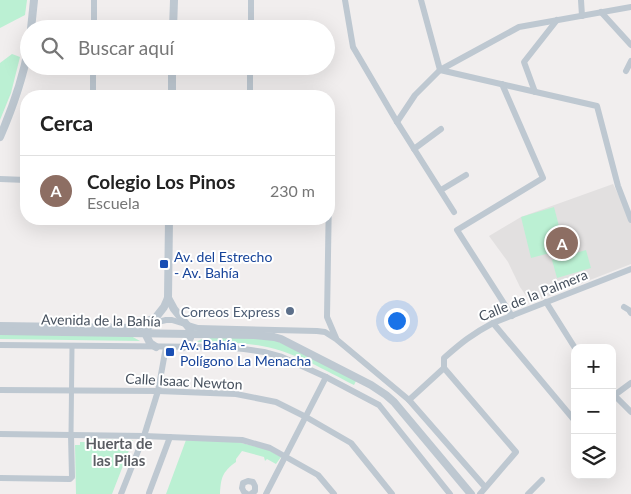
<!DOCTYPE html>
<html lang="es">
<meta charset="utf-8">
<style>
:root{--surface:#fff;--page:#f2f2f2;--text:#222;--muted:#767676;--line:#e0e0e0;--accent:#1363e6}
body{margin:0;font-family:Lato,sans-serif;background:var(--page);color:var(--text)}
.controls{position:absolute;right:15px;bottom:15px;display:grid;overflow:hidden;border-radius:10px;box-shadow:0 5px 20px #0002}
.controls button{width:45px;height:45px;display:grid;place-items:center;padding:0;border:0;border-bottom:1px solid var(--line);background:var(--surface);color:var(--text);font:25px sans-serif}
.you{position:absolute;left:396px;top:320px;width:18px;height:18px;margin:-12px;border:4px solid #fff;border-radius:50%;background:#1a73e8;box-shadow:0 0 0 8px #1a73e833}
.badge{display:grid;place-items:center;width:32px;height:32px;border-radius:50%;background:var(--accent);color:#fff;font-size:16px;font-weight:700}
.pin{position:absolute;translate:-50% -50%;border:2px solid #fff;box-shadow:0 1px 5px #0006}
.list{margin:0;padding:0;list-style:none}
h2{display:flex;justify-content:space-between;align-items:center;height:65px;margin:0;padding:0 20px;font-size:21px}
h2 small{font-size:16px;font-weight:400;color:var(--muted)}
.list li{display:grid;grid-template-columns:32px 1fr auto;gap:15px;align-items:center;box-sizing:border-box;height:70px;padding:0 20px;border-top:1px solid var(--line)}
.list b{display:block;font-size:19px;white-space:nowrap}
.list p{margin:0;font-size:16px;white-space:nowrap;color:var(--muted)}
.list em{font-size:16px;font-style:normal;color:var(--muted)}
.icon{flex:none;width:28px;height:28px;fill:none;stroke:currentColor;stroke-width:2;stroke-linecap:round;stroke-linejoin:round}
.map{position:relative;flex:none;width:631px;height:494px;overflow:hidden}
.search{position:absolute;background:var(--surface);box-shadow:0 5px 20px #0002;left:20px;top:20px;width:315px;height:55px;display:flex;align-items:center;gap:12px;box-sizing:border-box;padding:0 18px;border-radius:28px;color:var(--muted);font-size:19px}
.panel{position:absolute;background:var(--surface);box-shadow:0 5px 20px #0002;left:20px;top:90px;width:315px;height:135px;border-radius:20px}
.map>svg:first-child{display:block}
.education{fill:#e2e0e0}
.green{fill:#bbf0d3}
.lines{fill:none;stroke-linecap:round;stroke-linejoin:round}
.pedestrian{stroke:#bec8d1;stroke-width:5}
.minor{stroke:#bec8d1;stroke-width:6}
.tertiary{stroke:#bec8d1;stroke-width:8}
.transit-dot{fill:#1a4fb4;stroke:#fff;stroke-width:2}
.service-dot{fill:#5c6f8a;stroke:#fff;stroke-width:2}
.labels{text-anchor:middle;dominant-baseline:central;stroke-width:4;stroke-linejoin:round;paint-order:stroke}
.transit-label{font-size:14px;fill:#164399;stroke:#fff;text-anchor:start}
.street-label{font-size:14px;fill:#46505d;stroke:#fff}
.service-label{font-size:14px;fill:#4e5e75;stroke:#fff;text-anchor:end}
.neighbourhood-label{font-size:15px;font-weight:bold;fill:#5b5e64;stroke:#fff}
</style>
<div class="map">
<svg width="631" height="494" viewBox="0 0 631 494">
<rect width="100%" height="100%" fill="#f1eeee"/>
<polygon class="education" points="613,184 631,220 631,264 531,303 520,287 508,262 489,236 521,217"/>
<g class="green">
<polygon points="0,0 27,0 25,15 0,28"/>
<polygon points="12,54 20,57 11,93 0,120 0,63"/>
<polygon points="554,207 565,249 531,258 521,217"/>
<polygon points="586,250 591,268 557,278 552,260"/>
<polygon points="0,334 131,336 140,341 0,339"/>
<path d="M255 337 277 341 357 379 354 385C324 370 295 352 262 346 240 342 218 342 196 342L204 338Z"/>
<polygon points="86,439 133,440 112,494 76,494 75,445 80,445 80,442 85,442"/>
<path d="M186 440 237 442 267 449 281 457 276 464 267 459 265 461 264 457 242 451 236 459V462C222 472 221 478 220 494H166Z"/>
</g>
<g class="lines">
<polyline class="pedestrian" points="71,435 72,346"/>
<g class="minor">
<polyline points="345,0 353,47 397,122 454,212"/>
<polyline points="421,0 440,70"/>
<polyline points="581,0 582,16"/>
<polyline points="601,12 631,45"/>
<polyline points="94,29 94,0"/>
<polyline points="251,29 251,0"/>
<polyline points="440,70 597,106 618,186 631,220"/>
<polyline points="626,71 631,61"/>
<polyline points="502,84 543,178 457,230 512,316"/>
<polyline points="535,92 524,62 557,20"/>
<polyline points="93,96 93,66"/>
<polyline points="250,96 250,66"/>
<polyline points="397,122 415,95 440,70 519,27 631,7"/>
<polyline points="414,149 441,129"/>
<polyline points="0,179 26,180"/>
<polyline points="441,190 466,175"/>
<polyline points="329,194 327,317 336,338"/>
<polyline points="546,302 575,348"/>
<polyline points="624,307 629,310 631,313"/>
<polyline points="493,323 575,421"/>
<polyline points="149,324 166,320 172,320 198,328 317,331 325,332 336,339 409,400"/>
<polyline points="0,325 139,327"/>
<polyline points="0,345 218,347 244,349 264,352 282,357 326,377 379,405 450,494"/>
<polyline points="444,368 516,452 480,494"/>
<polyline points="0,390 158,391 236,394 276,402 306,417 351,443 392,494"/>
<polyline points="612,393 631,412"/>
<polyline points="612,397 631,383"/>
<polyline points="0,434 144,436 242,440 270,448 318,475 334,494"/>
<polyline points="0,478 70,479 72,477 71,435"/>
<path d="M485 487 409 400 444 368V358C461 343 472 334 493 323L631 269"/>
<polyline points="149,493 170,437"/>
<polyline points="121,494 144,436 158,391 166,347"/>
<polyline points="247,494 244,492 242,488 243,483 248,481 253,482 255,486 255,491 251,494"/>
<polyline points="266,494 326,377"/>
<polyline points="528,494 542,480"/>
</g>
<g class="tertiary">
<polyline points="31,29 34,0"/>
<polyline points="173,29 174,0"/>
<polyline points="172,96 172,66"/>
<path d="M0 137C13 107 23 78 29 46"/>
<polyline points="168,298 174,309 190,329 191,334 190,338 183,347"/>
<polyline points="136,327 145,324 150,320"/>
<polyline points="0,331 254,335 274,337 281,339 371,385 386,395 394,402 471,494"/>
<polyline points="145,333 146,330 164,307 168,298 169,219"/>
<polyline points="145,333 150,343 156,347"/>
</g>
</g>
<g class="transit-dot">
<rect x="159" y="259" width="10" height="10" rx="2.5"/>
<rect x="165" y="347" width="10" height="10" rx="2.5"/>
</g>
<circle class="service-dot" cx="290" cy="311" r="5"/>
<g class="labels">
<g class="transit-label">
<text x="174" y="256">Av. del Estrecho<tspan x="174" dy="16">- Av. Bahía</tspan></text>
<text x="180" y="344">Av. Bahía -<tspan x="180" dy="16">Polígono La Menacha</tspan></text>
</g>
<g class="street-label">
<text transform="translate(533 295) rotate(-22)">Calle de la Palmera</text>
<text transform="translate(101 320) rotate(1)">Avenida de la Bahía</text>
<text transform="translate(184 381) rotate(3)">Calle Isaac Newton</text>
</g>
<g class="service-label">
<text x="280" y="311">Correos Express</text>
</g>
<g class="neighbourhood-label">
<text x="119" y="443">Huerta de<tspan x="119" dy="17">las Pilas</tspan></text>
</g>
</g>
</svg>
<div class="controls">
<button>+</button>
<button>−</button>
<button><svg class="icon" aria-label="layers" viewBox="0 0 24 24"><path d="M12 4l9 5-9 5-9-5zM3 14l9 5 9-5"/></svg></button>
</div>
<div class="you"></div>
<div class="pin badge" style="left:562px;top:243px;background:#8d6e63">A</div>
<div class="search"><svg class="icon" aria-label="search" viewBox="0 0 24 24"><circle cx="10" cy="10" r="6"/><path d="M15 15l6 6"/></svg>Buscar aquí</div>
<section class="panel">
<h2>Cerca<small></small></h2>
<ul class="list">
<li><span class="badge" style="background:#8d6e63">A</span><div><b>Colegio Los Pinos</b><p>Escuela</p></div><em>230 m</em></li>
</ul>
</section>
</div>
